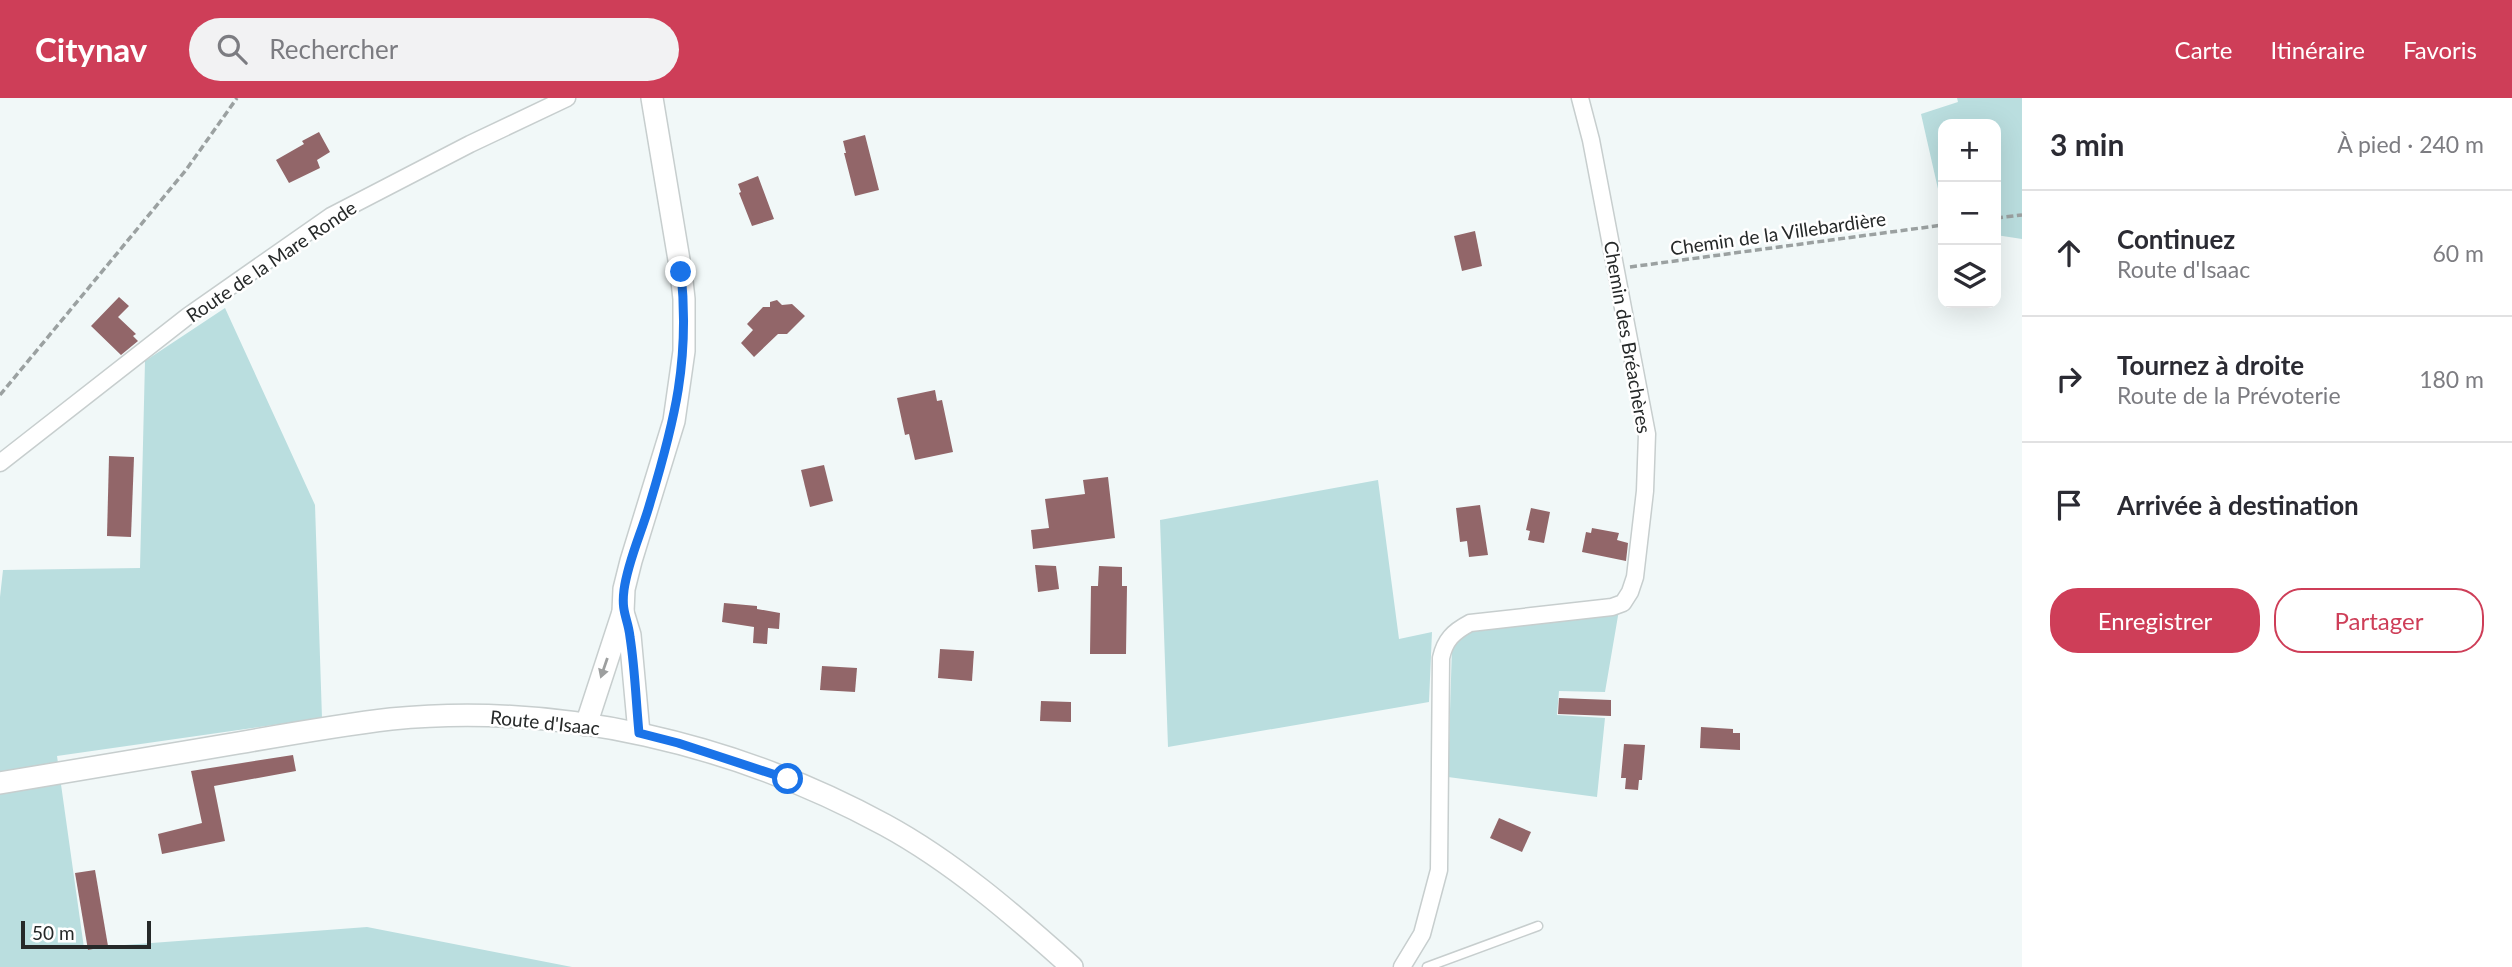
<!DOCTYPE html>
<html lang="fr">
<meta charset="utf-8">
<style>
:root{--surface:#fff;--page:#f2f2f3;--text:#2b2b33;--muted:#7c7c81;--line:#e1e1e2;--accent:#ce3e58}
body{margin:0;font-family:Lato,sans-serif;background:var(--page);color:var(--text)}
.controls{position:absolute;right:21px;top:21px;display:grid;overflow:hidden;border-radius:14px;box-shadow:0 7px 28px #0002}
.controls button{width:63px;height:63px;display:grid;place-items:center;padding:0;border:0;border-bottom:2px solid var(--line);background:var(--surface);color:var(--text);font:35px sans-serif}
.scale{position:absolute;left:21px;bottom:18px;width:130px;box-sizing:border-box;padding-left:7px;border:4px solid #262929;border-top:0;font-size:19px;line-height:24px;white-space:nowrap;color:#262929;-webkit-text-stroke:5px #fff;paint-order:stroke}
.stop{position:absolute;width:21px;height:21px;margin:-16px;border:5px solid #1a73e8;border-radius:50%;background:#fff}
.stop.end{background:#1a73e8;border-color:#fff;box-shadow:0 2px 7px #0008}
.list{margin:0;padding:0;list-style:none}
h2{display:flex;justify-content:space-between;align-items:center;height:91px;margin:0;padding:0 28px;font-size:30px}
h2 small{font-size:23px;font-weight:400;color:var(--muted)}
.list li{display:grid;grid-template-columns:46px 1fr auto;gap:21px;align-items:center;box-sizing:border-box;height:126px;padding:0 28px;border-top:2px solid var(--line)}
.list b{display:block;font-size:26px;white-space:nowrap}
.list p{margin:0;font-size:23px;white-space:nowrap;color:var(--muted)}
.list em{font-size:23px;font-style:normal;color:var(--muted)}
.actions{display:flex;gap:14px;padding:21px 28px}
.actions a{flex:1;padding:16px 0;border:2px solid var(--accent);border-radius:28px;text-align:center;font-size:24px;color:var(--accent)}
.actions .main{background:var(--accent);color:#fff}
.icon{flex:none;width:38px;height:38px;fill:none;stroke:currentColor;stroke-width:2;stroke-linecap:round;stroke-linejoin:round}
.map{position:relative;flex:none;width:2022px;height:869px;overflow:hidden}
header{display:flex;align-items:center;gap:42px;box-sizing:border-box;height:98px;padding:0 35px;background:var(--accent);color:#fff}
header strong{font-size:33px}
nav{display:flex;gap:38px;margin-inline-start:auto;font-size:24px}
.search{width:490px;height:63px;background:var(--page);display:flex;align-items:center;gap:18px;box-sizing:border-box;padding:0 24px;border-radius:38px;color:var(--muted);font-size:26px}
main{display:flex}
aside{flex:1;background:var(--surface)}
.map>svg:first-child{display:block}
.green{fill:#badedf}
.building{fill:#926669}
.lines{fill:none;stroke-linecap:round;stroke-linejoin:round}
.service-casing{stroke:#c7cece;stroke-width:11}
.minor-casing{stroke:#c7cece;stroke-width:19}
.tertiary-casing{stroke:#c7cece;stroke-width:24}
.path{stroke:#9ba1a1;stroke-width:3.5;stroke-dasharray:7 3.5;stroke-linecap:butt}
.service{stroke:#fff;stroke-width:8}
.minor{stroke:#fff;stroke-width:16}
.tertiary{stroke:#fff;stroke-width:21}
.oneway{fill:#9d9f9f}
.route{stroke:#1a73e8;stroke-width:9}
.labels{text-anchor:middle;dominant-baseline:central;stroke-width:5;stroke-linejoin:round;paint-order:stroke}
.street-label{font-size:19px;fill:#262929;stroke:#fff}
</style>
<header>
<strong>Citynav</strong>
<div class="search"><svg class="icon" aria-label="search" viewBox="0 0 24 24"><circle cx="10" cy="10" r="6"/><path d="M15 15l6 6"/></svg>Rechercher</div>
<nav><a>Carte</a><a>Itinéraire</a><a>Favoris</a></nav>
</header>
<main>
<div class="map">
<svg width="2022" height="869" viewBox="0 0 2022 869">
<rect width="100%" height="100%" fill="#f1f8f8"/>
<g class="green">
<polygon points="1957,0 2022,0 2022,141 1996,137 1996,26 1943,26 1943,113 1921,16 1958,4"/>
<polygon points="225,210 315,407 322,620 57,658 84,850 367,829 572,869 0,869 0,499 3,472 140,470 145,263"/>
<polygon points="1378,382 1399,541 1432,534 1429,604 1168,649 1160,422"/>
<polygon points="1619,512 1605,594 1559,593 1557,617 1605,620 1597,699 1448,679 1452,548 1466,534"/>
</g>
<g class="building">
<polygon points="319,34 330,54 317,62 320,70 289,85 276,62 304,46 302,43"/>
<polygon points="865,37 879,92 855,98 844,55 846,55 843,43"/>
<polygon points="758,78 774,121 752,128 739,95 741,94 738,86"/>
<polygon points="1475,133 1482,168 1462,173 1454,138"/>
<polygon points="119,199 129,208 118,219 136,236 133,238 138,243 121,257 91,228"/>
<polygon points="777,202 782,207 792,206 805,218 787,236 778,236 754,259 741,245 753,232 747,226 763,209 770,209 770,204"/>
<polygon points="935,292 937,303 942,302 953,354 915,362 909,336 905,337 897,300"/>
<polygon points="109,358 134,359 131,439 107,438"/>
<polygon points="824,367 833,403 810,409 801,372"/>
<polygon points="1108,379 1115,440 1033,451 1031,432 1049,430 1045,401 1085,396 1083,382"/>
<polygon points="1480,407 1488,457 1469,459 1467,443 1460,444 1456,410"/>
<polygon points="1531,410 1550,414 1544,445 1528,442 1530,433 1526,432"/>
<polygon points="1592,430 1619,435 1617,442 1628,445 1626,463 1582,454 1586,434 1591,435"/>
<polygon points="1035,467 1056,468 1059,491 1038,494"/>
<polygon points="1099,468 1122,469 1122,488 1127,488 1126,556 1090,556 1091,488 1098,488"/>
<polygon points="724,505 757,508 757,511 780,515 779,531 768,530 767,546 753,545 754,529 722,524"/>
<polygon points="940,551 974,553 972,583 938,580"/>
<polygon points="822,568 857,570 855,594 820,592"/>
<polygon points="1559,600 1611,602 1611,618 1558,616"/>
<polygon points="1041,603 1071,604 1071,624 1040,623"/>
<polygon points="1701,629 1733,631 1733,635 1740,635 1740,652 1700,650"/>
<polygon points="1624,646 1645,647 1642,682 1639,682 1638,692 1625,691 1626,680 1621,680"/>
<polygon points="293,657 296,673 214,688 225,743 162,756 158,736 202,725 191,673"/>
<polygon points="1499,720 1531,734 1522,754 1490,740"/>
<polygon points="95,772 108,848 88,852 75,775"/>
</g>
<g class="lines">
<defs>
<polyline id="service" points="1427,869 1538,828"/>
<g id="minor">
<polyline points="0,365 188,218 331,118 470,46 567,0"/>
<path d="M1402 869 1422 836 1439 772 1441 560C1445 542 1453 534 1470 525L1612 509 1623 505 1630 494 1635 479 1645 393 1647 336 1591 42 1580 0"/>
</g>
<g id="tertiary">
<polyline points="623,514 630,537 639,635"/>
<polyline points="586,627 623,514 624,491 631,463 674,323 684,253 684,201 681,174 652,0"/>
<path d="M0 685C79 672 159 658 238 645 289 636 340 627 391 621 561 604 736 646 885 727 953 764 1014 817 1072 869"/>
</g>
</defs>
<use href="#service" class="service-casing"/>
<use href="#minor" class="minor-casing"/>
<use href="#tertiary" class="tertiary-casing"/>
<g class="path">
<polyline points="1996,120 2022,117"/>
<polyline points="1630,169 1943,127"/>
<polyline points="0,297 186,72 237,0"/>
</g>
<use href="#service" class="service"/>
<use href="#minor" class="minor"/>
<use href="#tertiary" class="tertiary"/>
</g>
<defs><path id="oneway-solid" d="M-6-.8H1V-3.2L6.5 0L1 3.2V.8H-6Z" transform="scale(1.75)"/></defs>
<use class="oneway" href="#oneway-solid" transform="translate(604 570) rotate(109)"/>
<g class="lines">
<path class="route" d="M681 174C690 262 675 322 650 405 642 434 628 462 624 492 621 515 628 520 630 539 635 571 636 604 639 635L678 645 788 681"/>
</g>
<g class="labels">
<g class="street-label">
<text transform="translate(1778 135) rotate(-8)">Chemin de la Villebardière</text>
<text transform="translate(271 163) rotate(-34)">Route de la Mare Ronde</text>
<text transform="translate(1628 239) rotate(80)">Chemin des Bréachères</text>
<text transform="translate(545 624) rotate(6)">Route d'Isaac</text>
</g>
</g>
</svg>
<div class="controls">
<button>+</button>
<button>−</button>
<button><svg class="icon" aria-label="layers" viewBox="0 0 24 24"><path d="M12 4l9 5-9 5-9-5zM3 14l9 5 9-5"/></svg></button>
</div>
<div class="scale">50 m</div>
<div class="stop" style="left:788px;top:681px"></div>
<div class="stop end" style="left:681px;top:174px"></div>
</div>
<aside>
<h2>3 min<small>À pied · 240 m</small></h2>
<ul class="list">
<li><svg class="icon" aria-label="ahead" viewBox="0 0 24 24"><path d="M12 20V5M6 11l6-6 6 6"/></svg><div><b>Continuez</b><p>Route d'Isaac</p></div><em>60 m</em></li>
<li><svg class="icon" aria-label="right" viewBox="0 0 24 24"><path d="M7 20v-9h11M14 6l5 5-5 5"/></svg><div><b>Tournez à droite</b><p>Route de la Prévoterie</p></div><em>180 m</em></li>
<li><svg class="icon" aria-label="arrive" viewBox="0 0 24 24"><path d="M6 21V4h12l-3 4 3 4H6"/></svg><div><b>Arrivée à destination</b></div></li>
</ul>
<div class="actions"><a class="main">Enregistrer</a><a>Partager</a></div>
</aside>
</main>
